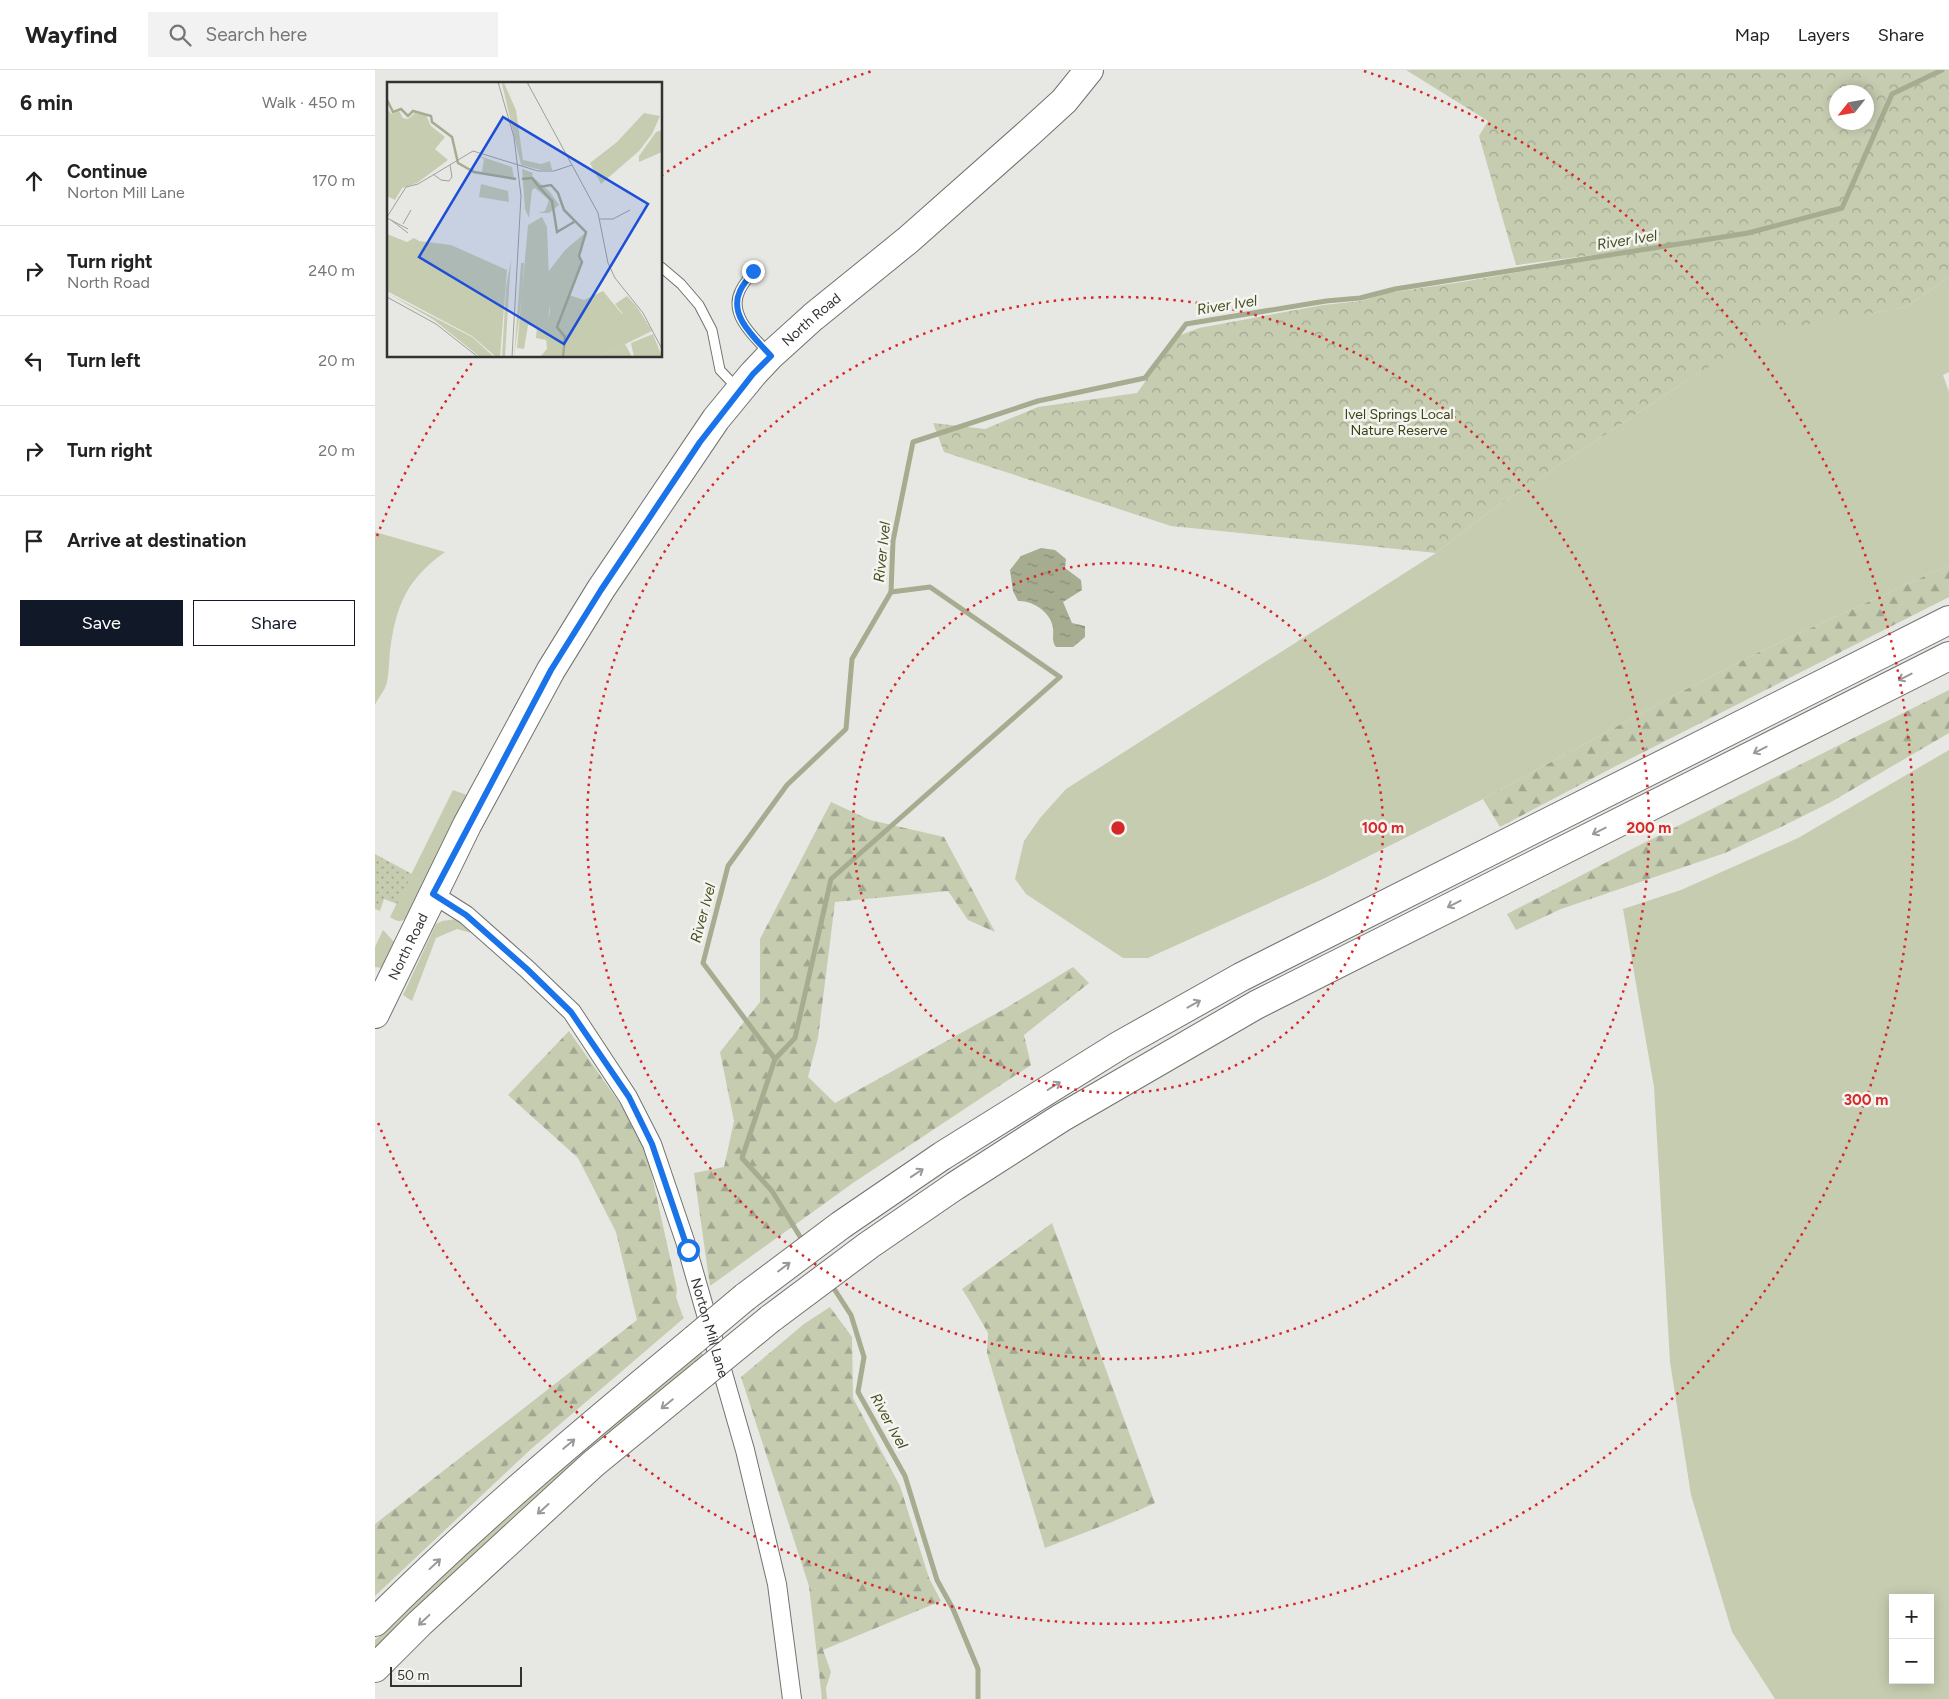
<!DOCTYPE html>
<meta charset="utf-8">
<style>
:root{--surface:#fff;--page:#f2f2f2;--text:#222;--muted:#767676;--line:#e0e0e0;--accent:#111827}
body{margin:0;font-family:Figtree,sans-serif;background:var(--page);color:var(--text)}
.controls{position:absolute;right:15px;bottom:15px;display:grid;overflow:hidden;border-radius:0px;box-shadow:0 2px 12px #0003}
.controls button{width:45px;height:45px;display:grid;place-items:center;padding:0;border:0;border-bottom:1px solid var(--line);background:var(--surface);color:var(--text);font:25px sans-serif}
.compass{position:absolute;left:1454px;top:15px;width:45px;height:45px;border-radius:50%;background:var(--surface);box-shadow:0 2px 12px #0003;rotate:239deg}
.scale{position:absolute;left:15px;bottom:12px;width:132px;box-sizing:border-box;padding-left:5px;border:2px solid #323331;border-top:0;font-size:14px;line-height:18px;white-space:nowrap;color:#323331;-webkit-text-stroke:4px #f4f5f1;paint-order:stroke}
.stop{position:absolute;width:15px;height:15px;margin:-11px;border:4px solid #1a73e8;border-radius:50%;background:#fff}
.stop.end{background:#1a73e8;border-color:#fff;box-shadow:0 1px 5px #0008}
.list{margin:0;padding:0;list-style:none}
h2{display:flex;justify-content:space-between;align-items:center;height:65px;margin:0;padding:0 20px;font-size:21px}
h2 small{font-size:16px;font-weight:400;color:var(--muted)}
.list li{display:grid;grid-template-columns:32px 1fr auto;gap:15px;align-items:center;box-sizing:border-box;height:90px;padding:0 20px;border-top:1px solid var(--line)}
.list b{display:block;font-size:19px;white-space:nowrap}
.list p{margin:0;font-size:16px;white-space:nowrap;color:var(--muted)}
.list em{font-size:16px;font-style:normal;color:var(--muted)}
.actions{display:flex;gap:10px;padding:15px 20px}
.actions a{flex:1;padding:11px 0;border:1px solid var(--accent);border-radius:0px;text-align:center;font-size:18px;color:var(--accent)}
.actions .main{background:var(--accent);color:#fff}
.icon{flex:none;width:28px;height:28px;fill:none;stroke:currentColor;stroke-width:2;stroke-linecap:round;stroke-linejoin:round}
.map{position:relative;flex:none;width:1574px;height:1629px;overflow:hidden}
header{display:flex;align-items:center;gap:30px;box-sizing:border-box;height:70px;padding:0 25px;background:var(--surface);border-bottom:1px solid var(--line)}
header strong{font-size:24px}
nav{display:flex;gap:28px;margin-inline-start:auto;font-size:18px}
.search{width:350px;height:45px;background:var(--page);display:flex;align-items:center;gap:12px;box-sizing:border-box;padding:0 18px;border-radius:0px;color:var(--muted);font-size:19px}
main{display:flex}
aside{flex:1;background:var(--surface)}
.map>svg:first-child{display:block}
.grass{fill:#c6ccb0;fill-rule:evenodd}
.forest{fill:url(#forest-firs)}
.park{fill:url(#park-crowns);fill-rule:evenodd}
.garden{fill:url(#garden-dots)}
.water{fill:url(#water-ripples)}
.lines{fill:none;stroke-linecap:round;stroke-linejoin:round}
.stream{stroke:#a5ac8f;stroke-width:5}
.lane-casing{stroke:#71736f;stroke-width:11}
.street-casing{stroke:#71736f;stroke-width:20}
.primary-casing{stroke:#71736f;stroke-width:30}
.highway-casing{stroke:#71736f;stroke-width:30}
.lane{stroke:#fff;stroke-width:9}
.street{stroke:#fff;stroke-width:18}
.primary{stroke:#fff;stroke-width:28}
.highway{stroke:#fff;stroke-width:28}
.highway-bridge-casing{stroke:#71736f;stroke-width:30;stroke-linecap:butt}
.highway-bridge{stroke:#fff;stroke-width:28}
.oneway{stroke:#989998}
.route{stroke:#1a73e8;stroke-width:6}
.ring{fill:none;stroke:#d62828;stroke-width:2.5;stroke-dasharray:2.5 5}
.labels{text-anchor:middle;dominant-baseline:central;stroke-width:5;stroke-linejoin:round;paint-order:stroke}
.street-label{font-size:14px;fill:#323331;stroke:#f4f5f1}
.park-label{font-size:14px;fill:#3a4211;stroke:#f4f5f1}
.water-label{font-size:15px;font-style:italic;fill:#464f1f;stroke:#f4f5f1}
.inset-river{fill:none;stroke:#a5ac8f;stroke-width:2.5}
.inset-road{fill:none;stroke:#9fa09c;stroke-width:1}
.view{fill:#1d4ed8;fill-opacity:0.15;stroke:#1d4ed8;stroke-width:2.5}
.inset-edge{fill:none;stroke:#323331;stroke-width:2.5}
.centre{fill:#d62828;stroke:#f4f5f1;stroke-width:2.5}
.ring-label{font-size:15px;text-anchor:middle;font-weight:bold;fill:#d62828;stroke:#f4f5f1;stroke-width:5;stroke-linejoin:round;paint-order:stroke}
</style>
<header>
<strong>Wayfind</strong>
<div class="search"><svg class="icon" aria-label="search" viewBox="0 0 24 24"><circle cx="10" cy="10" r="6"/><path d="M15 15l6 6"/></svg>Search here</div>
<nav><a>Map</a><a>Layers</a><a>Share</a></nav>
</header>
<main>
<aside>
<h2>6 min<small>Walk · 450 m</small></h2>
<ul class="list">
<li><svg class="icon" aria-label="ahead" viewBox="0 0 24 24"><path d="M12 20V5M6 11l6-6 6 6"/></svg><div><b>Continue</b><p>Norton Mill Lane</p></div><em>170 m</em></li>
<li><svg class="icon" aria-label="right" viewBox="0 0 24 24"><path d="M7 20v-9h11M14 6l5 5-5 5"/></svg><div><b>Turn right</b><p>North Road</p></div><em>240 m</em></li>
<li><svg class="icon" aria-label="left" viewBox="0 0 24 24"><path d="M17 20v-9H6M10 6l-5 5 5 5"/></svg><div><b>Turn left</b></div><em>20 m</em></li>
<li><svg class="icon" aria-label="right" viewBox="0 0 24 24"><path d="M7 20v-9h11M14 6l5 5-5 5"/></svg><div><b>Turn right</b></div><em>20 m</em></li>
<li><svg class="icon" aria-label="arrive" viewBox="0 0 24 24"><path d="M6 21V4h12l-3 4 3 4H6"/></svg><div><b>Arrive at destination</b></div></li>
</ul>
<div class="actions"><a class="main">Save</a><a>Share</a></div>
</aside>
<div class="map">
<svg width="1574" height="1629" viewBox="0 0 1574 1629">
<defs>
<pattern id="forest-firs" width="22" height="20" patternUnits="userSpaceOnUse" patternTransform="scale(1.25)"><rect width="22" height="20" fill="#c6ccb0"/><path d="M5 1l3.5 6h-7zM16 11l3.5 6h-7z" fill="#a1a690"/></pattern>
<pattern id="park-crowns" width="20" height="18" patternUnits="userSpaceOnUse" patternTransform="scale(1.25)"><rect width="20" height="18" fill="#c6ccb0"/><path d="M2 6a3 3 0 1 1 6 0M12 15a3 3 0 1 1 6 0" fill="none" stroke="#a1a690"/></pattern>
<pattern id="garden-dots" width="8" height="8" patternUnits="userSpaceOnUse" patternTransform="scale(1.25)"><rect width="8" height="8" fill="#c6ccb0"/><path d="M2 2h.1M6 6h.1" fill="none" stroke="#a1a690" stroke-width="1.8" stroke-linecap="round"/></pattern>
<pattern id="water-ripples" width="26" height="14" patternUnits="userSpaceOnUse" patternTransform="scale(1.25)"><rect width="26" height="14" fill="#a5ac8f"/><path d="M2 4q2-2 4 0t4 0M15 11q2-2 4 0t4 0" fill="none" stroke="#878d75"/></pattern>
</defs>
<rect width="100%" height="100%" fill="#e7e8e4"/>
<g class="grass">
<polygon points="1574,207 1574,302 1568,305 1574,322 1574,495 1390,579 1298,626 1108,729 950,808 773,888 748,888 651,824 640,809 649,771 665,748 691,719 1061,483 1118,439 1311,311 1391,261 1531,237"/>
<path d="M0 462 70 482C32 509 21 535 15 581 14 591 14 602 12 612 10 621 4 626 0 635Z"/>
<path d="M1574 680V1629H1400L1357 1562 1316 1425 1295 1292 1279 1017 1248 839 1306 820 1423 768ZM1518 1528H1555V1610H1518Z"/>
<path d="M78 720 92 725 32 848C25 853 21 851 15 847Z"/>
<polygon points="81,849 91,854 100,864 82,859 61,868 37,931 28,925 61,854 67,851"/>
<polygon points="8,860 20,873 7,898 0,897 0,877"/>
<path d="M307 1244 309 1248 156 1379 0 1526V1519C97 1421 202 1333 307 1244Z"/>
<polygon points="324,1279 329,1286 0,1582 0,1570 124,1450"/>
</g>
<g class="forest">
<polygon points="1574,495 1574,527 1239,697 1125,757 1108,729 1298,626 1390,579"/>
<polygon points="1574,620 1574,663 1456,732 1408,756 1350,783 1186,839 1141,860 1132,844 1257,779"/>
<polygon points="456,732 495,750 569,767 620,862 593,850 573,821 460,832 443,968 433,1007 460,1033 631,938 698,897 714,913 649,965 656,995 478,1113 335,1216 319,1103 349,1097 359,1051 345,982 385,932 385,869"/>
<polygon points="194,961 255,1048 271,1079 302,1219 301,1227 307,1244 154,1375 0,1519 0,1454 262,1250 241,1162 203,1088 133,1025"/>
<polygon points="677,1153 780,1433 737,1452 670,1478 612,1283 613,1263 594,1230 587,1219"/>
<polygon points="455,1237 477,1267 478,1328 525,1416 554,1508 566,1531 448,1580 456,1602 451,1618 452,1629 447,1629 434,1516 366,1307 429,1254"/>
</g>
<path class="park" d="M1031 0H1574V207L1531 237 1391 262 1311 311 1118 439 1061 483 796 456 569 382 558 353 610 359 663 337 762 323 803 266 824 258 948 235 986 231 1012 223 1087 212 1310 173 1141 195 1104 66 1113 51ZM1462 22H1492V52H1462Z"/>
<polygon class="garden" points="0,784 37,804 22,834 9,829 5,841 0,839"/>
<path class="water" d="M666 478 680 480 691 489 690 498 706 510 707 520 688 532 697 553 710 556V567L698 577H681C676 570 679 566 678 558 676 542 657 530 643 531L638 521 635 500 646 486Z"/>
<g class="lines">
<g class="stream">
<polyline points="400,989 420,968 456,809 685,607 555,517 516,522"/>
<polyline points="429,1173 397,1121 367,1088 400,989 328,893 353,796 412,715 471,659 477,589 516,522 518,471 538,372 663,331 770,308 811,254 951,231 985,228 1020,219 1373,163 1467,138 1517,24 1567,0"/>
<polyline points="456,1214 476,1245 489,1287 483,1322 530,1406 562,1510 578,1539 603,1599 603,1629"/>
</g>
<defs>
<g id="lane">
<polyline points="286,197 306,214 324,235 337,260 345,300 363,319"/>
<path d="M378 201C374 208 368 214 365 221 353 245 380 268 394 283"/>
</g>
<g id="street">
<path id="s1" d="M58 824 91 845 152 899 197 942 253 1027 277 1074 310 1171 370 1380 402 1514 417 1629"/>
</g>
<g id="primary">
<path id="s2" d="M0 944 92 755 176 600 226 519 341 349 378 304 395 286 438 247 533 170 655 62 689 31 714 0"/>
</g>
<g id="highway">
<polyline points="370,1227 466,1155 567,1086 745,975 866,907 1574,550"/>
<polyline points="395,1249 494,1175 580,1116 686,1048 881,935 1574,586"/>
<path d="M0 1552C101 1451 210 1360 320 1269"/>
<polyline points="0,1598 45,1553 218,1394 329,1303"/>
</g>
</defs>
<use href="#lane" class="lane-casing"/>
<use href="#street" class="street-casing"/>
<use href="#primary" class="primary-casing"/>
<use href="#highway" class="highway-casing"/>
<use href="#lane" class="lane"/>
<use href="#street" class="street"/>
<use href="#primary" class="primary"/>
<use href="#highway" class="highway"/>
<defs>
<g id="highway-bridge">
<polyline points="320,1269 370,1227"/>
<polyline points="329,1303 395,1249"/>
</g>
</defs>
<use href="#highway-bridge" class="highway-bridge-casing"/>
<use href="#highway-bridge" class="highway-bridge"/>
</g>
<defs><path id="oneway-shaft" d="M-6 0H5M1.5-3L5.5 0L1.5 3" fill="none" stroke-width="1.6" stroke-linecap="round" stroke-linejoin="round" transform="scale(1.25)"/></defs>
<g class="oneway">
<use href="#oneway-shaft" transform="translate(1530 607) rotate(153)"/>
<use href="#oneway-shaft" transform="translate(1385 680) rotate(153)"/>
<use href="#oneway-shaft" transform="translate(1224 761) rotate(153)"/>
<use href="#oneway-shaft" transform="translate(1079 834) rotate(153)"/>
<use href="#oneway-shaft" transform="translate(819 934) rotate(-29)"/>
<use href="#oneway-shaft" transform="translate(679 1016) rotate(-32)"/>
<use href="#oneway-shaft" transform="translate(542 1103) rotate(-34)"/>
<use href="#oneway-shaft" transform="translate(409 1197) rotate(-37)"/>
<use href="#oneway-shaft" transform="translate(292 1334) rotate(141)"/>
<use href="#oneway-shaft" transform="translate(194 1374) rotate(-40)"/>
<use href="#oneway-shaft" transform="translate(168 1439) rotate(138)"/>
<use href="#oneway-shaft" transform="translate(60 1494) rotate(-43)"/>
<use href="#oneway-shaft" transform="translate(49 1550) rotate(137)"/>
</g>
<g class="lines">
<path class="route" d="M313 1180 277 1074 254 1027 196 942 152 899 91 845 58 824 176 600 226 520 325 372 378 304 396 286C381 269 353 246 365 221 368 214 374 208 378 201"/>
</g>
<g class="ring">
<circle cx="743" cy="758" r="265"/>
<circle cx="743" cy="758" r="531"/>
<path d="M2 466A796 796 0 0 1 99 290M286 106A796 796 0 0 1 497 1M989 1A796 796 0 1 1 2 1050"/>
</g>
<g class="labels">
<g class="street-label">
<text stroke="none"><textPath href="#s2" startOffset="825">North Road</textPath></text>
<text stroke="none"><textPath href="#s2" startOffset="75">North Road</textPath></text>
<text stroke="none"><textPath href="#s1" startOffset="530">Norton Mill Lane</textPath></text>
</g>
<g class="park-label">
<text x="1024" y="344">Ivel Springs Local<tspan x="1024" dy="16">Nature Reserve</tspan></text>
</g>
<g class="water-label">
<text transform="translate(1252 170) rotate(-9)">River Ivel</text>
<text transform="translate(852 235) rotate(-9)">River Ivel</text>
<text transform="translate(507 482) rotate(-84)">River Ivel</text>
<text transform="translate(328 843) rotate(-75)">River Ivel</text>
<text transform="translate(514 1351) rotate(61)">River Ivel</text>
</g>
</g>
<g transform="translate(12 12)">
<rect width="275" height="275" fill="#e7e8e4"/>
<path d="M1 21V28L5 32 12 29 16 36 21 37 28 31 39 33 44 44 58 55 48 67 61 78 30 101 15 106 8 118 0 114ZM257 31 273 34 265 52 252 69 214 102 203 81 230 60ZM275 48V70L252 80V74L269 50ZM155 135 160 145 163 222 159 258 149 256 150 245 141 243 137 267 130 266 141 143ZM0 152 20 160 27 156 32 159 64 163 120 188 113 275H109L85 254 0 209ZM266 252 275 275H247L244 261Z" fill="#c6ccb0"/>
<path d="M117 1 129 28 136 78 154 82 163 79 165 88H154L134 83 115 2ZM86 72 125 85 127 96 95 90 97 77ZM135 87 146 91 145 94 163 110 172 123 162 131H151L158 129 162 118 148 106 145 108 142 136 138 127ZM94 102 121 109 122 120 92 115ZM124 177 118 275H115L119 206ZM134 181H137L135 214 127 275ZM0 211 85 255 107 275H93L47 238Z" fill="#c6ccb0"/>
<path d="M197 152H200L192 172 194 181 182 213 197 218 216 209 235 232 250 225 265 249 212 275H153L160 267 158 245 163 231 161 190 178 168Z" fill="#c6ccb0"/>
<path d="M240 214 250 225 236 232 228 222ZM238 262 245 275H212Z" fill="#c6ccb0"/>
<path class="inset-river" d="M0 18 6 30 14 27 21 34 26 29 44 34 45 40 65 55 71 81 87 90 129 97M135 97 145 96 152 105 164 103 171 111 177 128 199 150 192 174 195 180 170 245 178 255 176 275M152 105 165 119 170 150 187 140"/>
<path class="inset-road" d="M111 0 127 55 134 114 125 275M140 0 211 131 221 181 228 196 256 231 275 267M46 92 54 98 62 99 65 95 63 83M0 135 19 105 31 102 86 69 151 89H167L185 83M0 136 21 147M213 137H226L243 128M4 138 21 151M16 142 24 128M0 215 49 242 91 275"/>
<path class="view" d="M116 35 261 122 177 262 32 175Z"/>
<rect width="275" height="275" class="inset-edge"/>
</g>
<circle cx="743" cy="758" r="8" class="centre"/>
<g class="ring-label">
<text x="1008" y="763">100 m</text>
<text x="1274" y="763">200 m</text>
<text x="1491" y="1035">300 m</text>
</g>
</svg>
<div class="controls">
<button>+</button>
<button>−</button>
</div>
<svg class="compass" viewBox="-18 -18 36 36"><path d="M0-13l5 13h-10z" fill="#e53935"/><path d="M0 13l5-13h-10z" fill="#767676"/></svg>
<div class="scale">50 m</div>
<div class="stop" style="left:313px;top:1180px"></div>
<div class="stop end" style="left:378px;top:201px"></div>
</div>
</main>
